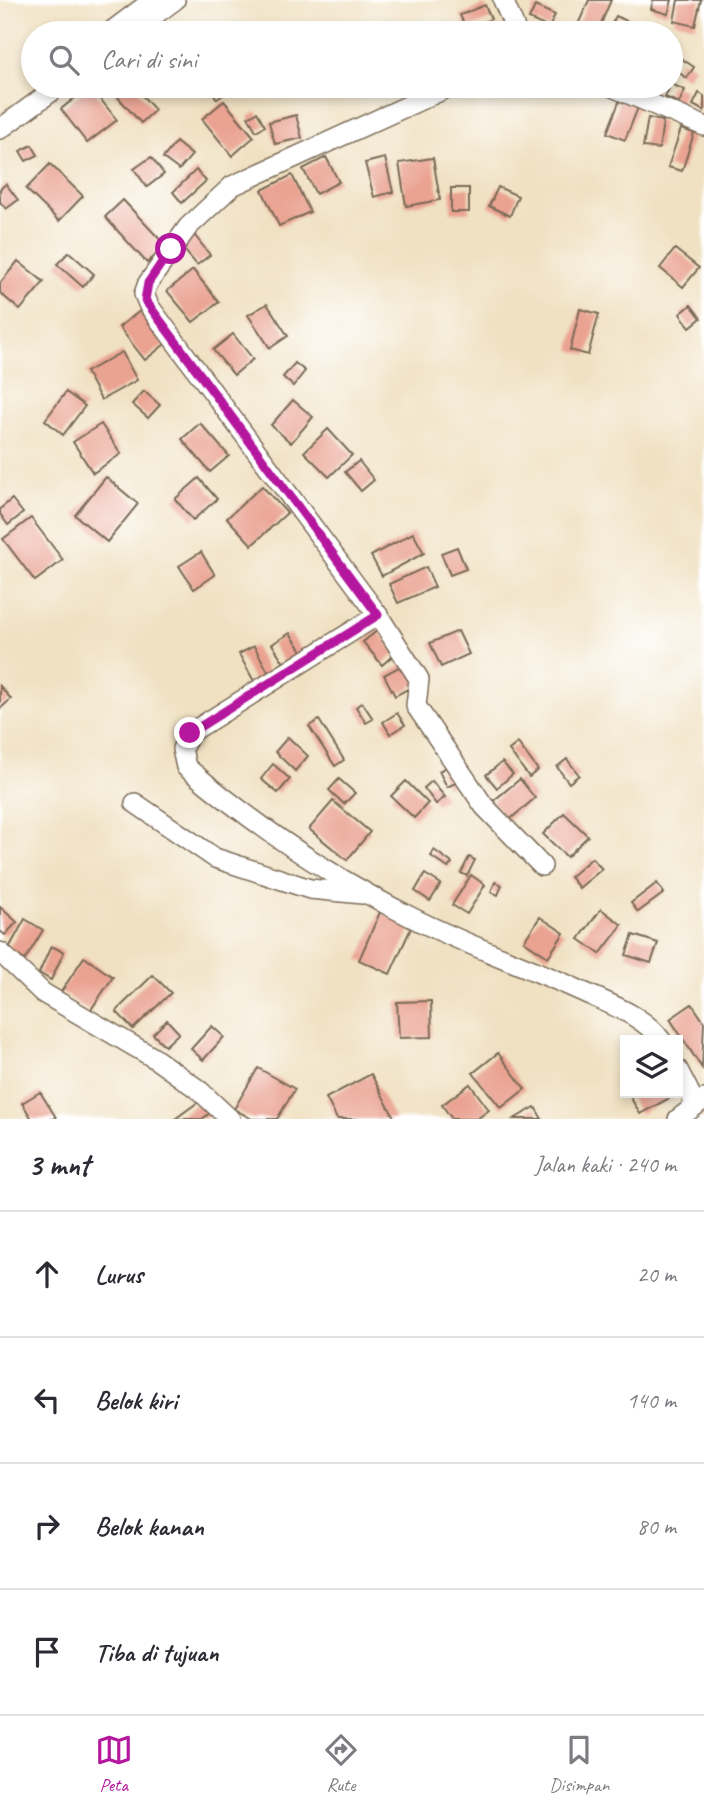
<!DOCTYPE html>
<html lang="id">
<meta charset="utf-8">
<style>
:root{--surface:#fff;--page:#f7f7f7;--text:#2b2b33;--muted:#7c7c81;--line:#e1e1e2;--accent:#b5179e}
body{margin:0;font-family:Caveat,sans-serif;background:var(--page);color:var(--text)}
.controls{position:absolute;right:21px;bottom:21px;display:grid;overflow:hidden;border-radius:0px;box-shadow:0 4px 10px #0003}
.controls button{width:63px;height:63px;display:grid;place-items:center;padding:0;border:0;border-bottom:2px solid var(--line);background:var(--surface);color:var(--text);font:35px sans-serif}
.stop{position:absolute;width:21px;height:21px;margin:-16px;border:5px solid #b5179e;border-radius:50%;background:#fff}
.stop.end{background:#b5179e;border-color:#fff;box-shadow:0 2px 7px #0008}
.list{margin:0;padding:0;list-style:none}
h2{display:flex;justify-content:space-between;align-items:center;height:91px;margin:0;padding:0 28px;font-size:30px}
h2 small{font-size:23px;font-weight:400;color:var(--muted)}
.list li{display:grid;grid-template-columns:46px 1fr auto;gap:21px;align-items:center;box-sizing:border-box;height:126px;padding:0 28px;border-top:2px solid var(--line)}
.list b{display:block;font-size:26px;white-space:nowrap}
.list em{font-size:23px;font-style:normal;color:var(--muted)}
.icon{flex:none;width:38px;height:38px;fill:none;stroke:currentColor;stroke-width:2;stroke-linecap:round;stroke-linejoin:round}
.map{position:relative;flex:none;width:704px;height:1119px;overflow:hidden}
.search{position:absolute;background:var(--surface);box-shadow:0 4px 10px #0003;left:21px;right:21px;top:21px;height:77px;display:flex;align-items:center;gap:18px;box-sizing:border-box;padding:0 24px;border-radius:38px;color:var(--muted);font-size:26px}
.sheet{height:595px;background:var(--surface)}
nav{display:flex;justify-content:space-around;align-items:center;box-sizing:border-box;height:98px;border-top:2px solid var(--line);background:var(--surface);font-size:19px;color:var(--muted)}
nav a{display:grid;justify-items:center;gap:4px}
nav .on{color:var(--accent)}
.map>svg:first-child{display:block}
.building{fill:#eaa291}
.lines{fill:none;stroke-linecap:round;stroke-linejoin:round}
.minor-casing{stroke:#7a6a57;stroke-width:22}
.minor{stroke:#fff;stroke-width:19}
.route{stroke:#b5179e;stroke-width:9}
</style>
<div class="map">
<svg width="704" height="1119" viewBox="0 0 704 1119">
<rect width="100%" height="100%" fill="#fff"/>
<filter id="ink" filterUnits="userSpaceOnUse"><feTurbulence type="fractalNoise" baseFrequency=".0143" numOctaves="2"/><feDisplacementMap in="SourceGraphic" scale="14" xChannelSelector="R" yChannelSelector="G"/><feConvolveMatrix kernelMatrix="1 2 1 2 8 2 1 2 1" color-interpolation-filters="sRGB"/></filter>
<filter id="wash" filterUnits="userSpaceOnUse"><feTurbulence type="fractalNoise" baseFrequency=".00686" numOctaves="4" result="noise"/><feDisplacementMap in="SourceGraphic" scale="28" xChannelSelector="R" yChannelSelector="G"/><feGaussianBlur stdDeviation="1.57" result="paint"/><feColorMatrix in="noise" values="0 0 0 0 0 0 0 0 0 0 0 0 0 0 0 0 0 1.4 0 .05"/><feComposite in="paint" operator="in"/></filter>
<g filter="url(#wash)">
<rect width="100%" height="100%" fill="#f0e1c2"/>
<g id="blocks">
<g class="building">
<polygon points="589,0 611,0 597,33 579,33 575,31"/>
<polygon points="653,0 672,0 668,14 651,9"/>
<polygon points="678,0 701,0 695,26 674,21"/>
<polygon points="485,5 491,19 466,29 460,15"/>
<polygon points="535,6 555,15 549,28 529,19"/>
<polygon points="616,16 629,22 624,33 607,33"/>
<polygon points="682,59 694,67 687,78 675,70"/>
<polygon points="671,84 685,90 679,103 665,97"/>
<polygon points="90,86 117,120 87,143 61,109"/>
<polygon points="126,86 134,86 155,110 141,123 116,95"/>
<polygon points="209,86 231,86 233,88 217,99"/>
<polygon points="699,93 704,96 704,111 693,105"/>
<polygon points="621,97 639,105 625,140 607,133"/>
<polygon points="224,101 254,137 232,156 202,119"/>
<polygon points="257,112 265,126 256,131 248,117"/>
<polygon points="296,115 302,138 275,144 269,122"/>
<polygon points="648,118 663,121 659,149 643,147"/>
<polygon points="681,129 694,133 682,171 668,167"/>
<polygon points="176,142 192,155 179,170 163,158"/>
<polygon points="32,145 38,155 26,161 20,151"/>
<polygon points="151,157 164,174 147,187 134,169"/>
<polygon points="326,157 339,182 316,194 303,169"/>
<polygon points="385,158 393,192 374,197 365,163"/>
<polygon points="433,158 440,200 406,206 399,163"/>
<polygon points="50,164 83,196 59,221 26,189"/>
<polygon points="196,170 206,181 182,203 173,192"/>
<polygon points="292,175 310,212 279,226 262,190"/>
<polygon points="6,184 18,200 6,209 0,202 0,189"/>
<polygon points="498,187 518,196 510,216 489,206"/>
<rect x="451" y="188" width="18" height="24"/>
<polygon points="123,200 166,246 147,263 105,217"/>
<polygon points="192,232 210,255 197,265 178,243"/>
<polygon points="675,249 699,268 683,287 660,268"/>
<polygon points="69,252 94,274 83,287 57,264"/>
<polygon points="18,261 44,282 20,310 0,293 0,283"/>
<polygon points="193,270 219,302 193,322 167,291"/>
<polygon points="267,304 288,336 270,348 248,315"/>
<polygon points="691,305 701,318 690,327 680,314"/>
<polygon points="580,309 599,314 588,355 570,350"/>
<polygon points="140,311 165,344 145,360 119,327"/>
<polygon points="233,334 253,359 234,375 213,350"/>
<polygon points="122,352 137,380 101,400 86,372"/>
<polygon points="295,363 305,371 293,386 283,377"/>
<polygon points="144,391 160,405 148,418 132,404"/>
<polygon points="66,392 85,406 63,435 45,420"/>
<polygon points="293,400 313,417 291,443 271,425"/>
<polygon points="200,423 229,456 210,472 182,439"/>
<polygon points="101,424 121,454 93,473 73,442"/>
<polygon points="328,429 352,455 329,477 304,452"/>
<polygon points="359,461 374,480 361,491 345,472"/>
<polygon points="106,477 138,504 107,542 75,515"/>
<polygon points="199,478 217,499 193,520 175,499"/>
<polygon points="262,486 287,513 252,545 227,518"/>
<polygon points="12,499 23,513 8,525 0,514 0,509"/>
<polygon points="31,518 63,560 35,581 3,539"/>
<polygon points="413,533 424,553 382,576 371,556"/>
<polygon points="457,547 466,569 450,575 441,553"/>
<polygon points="201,552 215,575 194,589 179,566"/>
<polygon points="426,567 435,587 398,603 389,584"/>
<polygon points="378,630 396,653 382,665 363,642"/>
<polygon points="458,631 469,654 441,667 430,643"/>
<polygon points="290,633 304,654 286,666 272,644"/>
<polygon points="254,646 271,677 256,685 239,654"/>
<polygon points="408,662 419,683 395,696 384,675"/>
<polygon points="0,686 11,699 0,709"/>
<polygon points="362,702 373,719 366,723 356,707"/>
<polygon points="397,713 405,725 390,734 383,722"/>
<polygon points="319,720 344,760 335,766 309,726"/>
<polygon points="288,737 308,756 295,771 275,752"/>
<polygon points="518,743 538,770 529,777 509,750"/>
<polygon points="567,759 579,775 569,783 557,767"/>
<polygon points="502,762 513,774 497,788 486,775"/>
<polygon points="273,764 290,779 278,793 261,779"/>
<polygon points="452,764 460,781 447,787 439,771"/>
<polygon points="339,779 355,793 344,804 329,790"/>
<polygon points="520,779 535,798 508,821 492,802"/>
<polygon points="406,781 428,803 414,818 391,796"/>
<polygon points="432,781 445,797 436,804 424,788"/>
<polygon points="333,801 370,832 347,860 309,829"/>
<polygon points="564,813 588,836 567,857 543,834"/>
<polygon points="434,850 452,863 448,868 431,856"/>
<polygon points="469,857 475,860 467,876 461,873"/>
<polygon points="592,858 602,869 579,888 570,877"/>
<polygon points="425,874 441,884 430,901 415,891"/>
<polygon points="471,875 485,885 467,914 452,905"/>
<polygon points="495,882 502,885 498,895 491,892"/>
<polygon points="657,883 664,893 638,912 631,903"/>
<polygon points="0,907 17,922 5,935 0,931"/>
<polygon points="601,909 622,925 600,954 579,939"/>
<polygon points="380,912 412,926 390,974 359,960"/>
<polygon points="540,917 564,933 548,957 524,941"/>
<polygon points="25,919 43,930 25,960 8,950"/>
<polygon points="633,935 658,943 651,963 626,955"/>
<polygon points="51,946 64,952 51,980 39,973"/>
<polygon points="84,957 113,977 90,1011 61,992"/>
<polygon points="153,975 171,993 133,1029 116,1011"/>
<polygon points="431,1001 432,1037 399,1038 397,1002"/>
<polygon points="692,1004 704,1022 702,1068 670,1019"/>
<polygon points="167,1020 179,1033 165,1046 153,1034"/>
<polygon points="212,1026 224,1037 203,1060 191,1049"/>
<polygon points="498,1053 525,1089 501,1108 473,1073"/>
<polygon points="258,1068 295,1089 277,1119 252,1119 234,1109"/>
<polygon points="371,1074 395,1119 337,1119 326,1098"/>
<polygon points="470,1084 489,1110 477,1119 452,1119 442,1105"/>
<polygon points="40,1092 57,1119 32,1119 22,1103"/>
<polygon points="628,1093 679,1093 640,1114"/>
<polygon points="201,1100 210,1113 202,1119 175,1119"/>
<polygon points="535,1107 542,1119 514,1119"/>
</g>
</g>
</g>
<g filter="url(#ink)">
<use href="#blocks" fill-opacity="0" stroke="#7a6a57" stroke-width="2"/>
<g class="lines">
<defs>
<g id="minor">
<polyline points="503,0 517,33"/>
<polyline points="145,22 175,0"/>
<polyline points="109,33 153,0"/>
<polyline points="451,86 232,186 188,227 148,283 144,294 149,306 378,615 419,679 416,706 484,806 542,866"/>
<polyline points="610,86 704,126"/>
<polyline points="0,129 59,86"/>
<path d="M378 615 190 733 182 749 186 767C255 825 331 877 411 917 465 945 525 965 581 991 609 1004 643 1015 661 1040"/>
<polyline points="135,803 215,858 310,889 363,894"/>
<polyline points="0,952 43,993 154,1058 199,1090 230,1119"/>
<polyline points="678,1070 696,1105"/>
<polyline points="678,1119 704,1099"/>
</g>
</defs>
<use href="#minor" class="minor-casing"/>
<use href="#minor" class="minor"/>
</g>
</g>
<g class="lines" filter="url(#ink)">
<polyline class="route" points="171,249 148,283 145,300 378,615 190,733"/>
</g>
</svg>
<div class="controls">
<button><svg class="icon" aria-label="layers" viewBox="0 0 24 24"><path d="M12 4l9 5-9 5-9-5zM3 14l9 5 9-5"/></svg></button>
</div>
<div class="stop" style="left:171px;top:249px"></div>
<div class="stop end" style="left:190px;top:733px"></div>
<div class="search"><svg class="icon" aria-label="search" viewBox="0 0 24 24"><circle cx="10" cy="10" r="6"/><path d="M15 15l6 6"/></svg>Cari di sini</div>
</div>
<section class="sheet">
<h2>3 mnt<small>Jalan kaki · 240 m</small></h2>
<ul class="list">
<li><svg class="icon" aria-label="ahead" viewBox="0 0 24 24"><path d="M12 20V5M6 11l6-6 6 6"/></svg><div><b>Lurus</b></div><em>20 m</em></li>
<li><svg class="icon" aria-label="left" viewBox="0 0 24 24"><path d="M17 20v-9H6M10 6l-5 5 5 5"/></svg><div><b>Belok kiri</b></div><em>140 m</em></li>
<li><svg class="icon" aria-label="right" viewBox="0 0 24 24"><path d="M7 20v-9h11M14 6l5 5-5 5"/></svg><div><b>Belok kanan</b></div><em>80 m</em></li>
<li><svg class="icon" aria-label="arrive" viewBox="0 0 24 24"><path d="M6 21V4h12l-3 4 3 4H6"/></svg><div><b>Tiba di tujuan</b></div></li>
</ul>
</section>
<nav>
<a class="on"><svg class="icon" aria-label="map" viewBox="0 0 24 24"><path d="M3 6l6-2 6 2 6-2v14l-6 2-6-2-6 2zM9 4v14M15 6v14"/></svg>Peta</a>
<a><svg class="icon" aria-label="directions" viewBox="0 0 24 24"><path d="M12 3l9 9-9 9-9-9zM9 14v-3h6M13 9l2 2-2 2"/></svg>Rute</a>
<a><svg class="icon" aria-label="saved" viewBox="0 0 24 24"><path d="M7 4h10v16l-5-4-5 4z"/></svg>Disimpan</a>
</nav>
